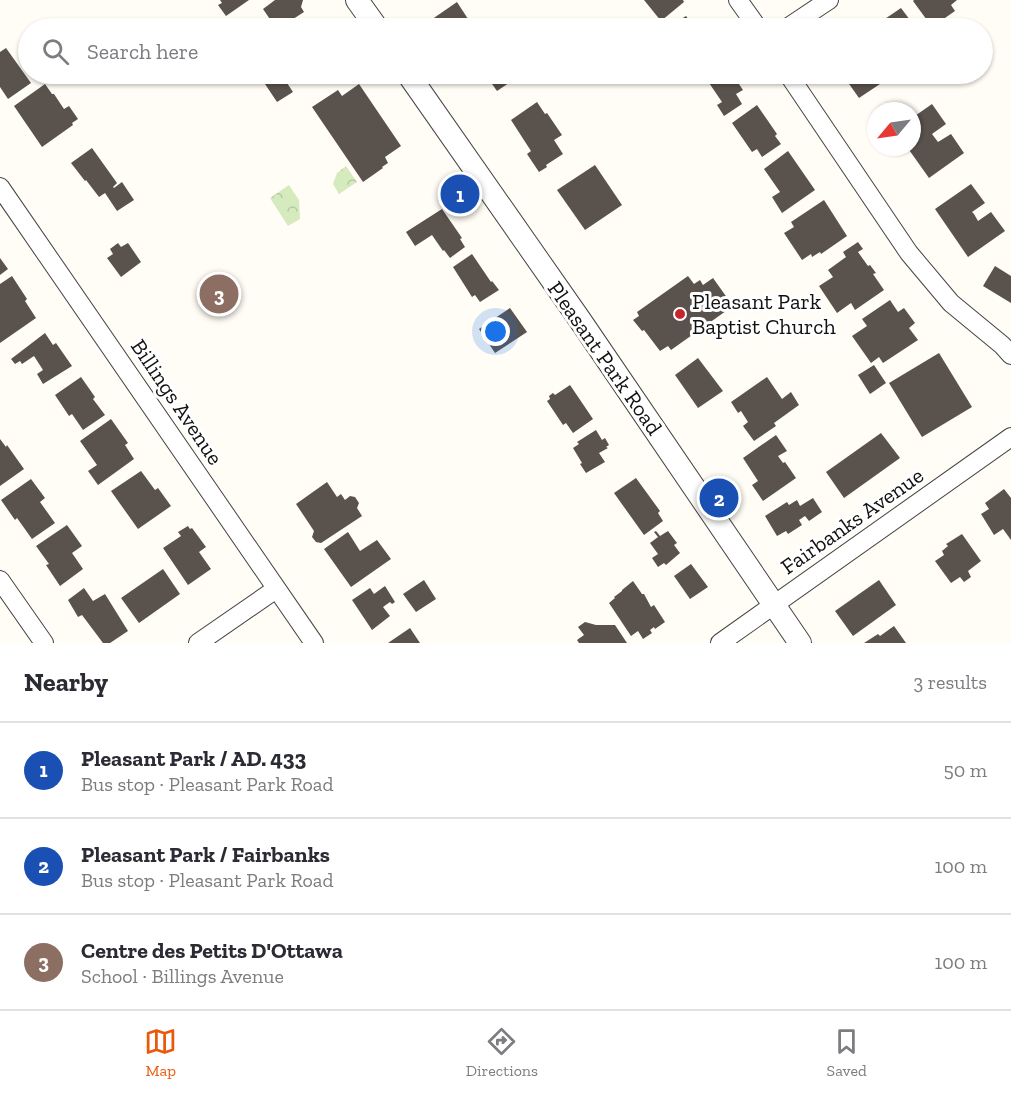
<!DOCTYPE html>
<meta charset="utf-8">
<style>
:root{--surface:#fff;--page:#f7f7f7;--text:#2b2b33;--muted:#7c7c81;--line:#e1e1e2;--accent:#ea580c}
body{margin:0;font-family:"Zilla Slab",serif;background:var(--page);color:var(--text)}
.compass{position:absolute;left:867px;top:102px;width:54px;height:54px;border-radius:50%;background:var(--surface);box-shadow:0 2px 4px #0004;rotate:241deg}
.you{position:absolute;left:496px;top:332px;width:21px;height:21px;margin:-15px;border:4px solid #fff;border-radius:50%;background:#1a73e8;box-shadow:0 0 0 9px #1a73e833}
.badge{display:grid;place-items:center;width:39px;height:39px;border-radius:50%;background:var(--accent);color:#fff;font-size:20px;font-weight:700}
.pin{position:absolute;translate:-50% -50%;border:3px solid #fff;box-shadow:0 2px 6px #0006}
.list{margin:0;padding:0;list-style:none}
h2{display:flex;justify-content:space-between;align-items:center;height:78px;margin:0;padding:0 24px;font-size:26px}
h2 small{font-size:20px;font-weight:400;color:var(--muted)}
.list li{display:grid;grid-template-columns:39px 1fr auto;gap:18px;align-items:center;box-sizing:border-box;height:96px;padding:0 24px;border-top:2px solid var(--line)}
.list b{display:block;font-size:22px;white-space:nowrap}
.list p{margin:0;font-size:20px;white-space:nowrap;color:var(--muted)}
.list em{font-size:20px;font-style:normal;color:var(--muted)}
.icon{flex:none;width:33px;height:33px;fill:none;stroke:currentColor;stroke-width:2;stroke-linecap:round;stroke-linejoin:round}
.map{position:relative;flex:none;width:1011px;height:643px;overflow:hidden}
.search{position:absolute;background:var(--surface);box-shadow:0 2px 4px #0004;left:18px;right:18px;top:18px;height:66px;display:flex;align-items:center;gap:15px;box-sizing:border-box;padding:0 21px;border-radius:33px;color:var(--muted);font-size:22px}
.sheet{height:366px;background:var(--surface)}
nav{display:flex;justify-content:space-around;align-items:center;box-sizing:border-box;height:84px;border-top:2px solid var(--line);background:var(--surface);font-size:16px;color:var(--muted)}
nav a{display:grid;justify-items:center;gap:3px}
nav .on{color:var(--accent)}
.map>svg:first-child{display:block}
.park{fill:url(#park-crowns)}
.building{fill:#5a524d}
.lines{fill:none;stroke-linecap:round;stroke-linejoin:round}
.minor-casing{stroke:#444;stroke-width:20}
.tertiary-casing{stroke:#444;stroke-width:24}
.minor{stroke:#fff;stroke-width:18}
.tertiary{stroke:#fff;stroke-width:22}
.poi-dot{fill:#c4262e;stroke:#fff;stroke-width:2}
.labels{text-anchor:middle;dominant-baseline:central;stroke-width:6;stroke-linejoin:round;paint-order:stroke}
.poi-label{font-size:22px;fill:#111;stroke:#fff;text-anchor:start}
.street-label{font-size:22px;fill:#111;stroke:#fff}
</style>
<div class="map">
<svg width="1011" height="643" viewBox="0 0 1011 643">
<defs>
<pattern id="park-crowns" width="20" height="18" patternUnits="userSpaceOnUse" patternTransform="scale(1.5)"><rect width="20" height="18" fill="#d5ebbd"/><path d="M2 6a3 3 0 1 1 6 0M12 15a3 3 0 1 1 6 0" fill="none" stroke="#b6c8a1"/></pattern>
</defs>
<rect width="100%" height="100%" fill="#fffdf5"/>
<g class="park">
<polygon points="346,166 357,182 339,194 333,184 337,173"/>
<polygon points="289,185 299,200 300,219 288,226 270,198"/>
</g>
<g class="building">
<polygon points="220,0 249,0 226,16 218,5 222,3"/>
<polygon points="275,0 303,0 301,7 304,12 290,21 294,28 276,28 263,9"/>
<polygon points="644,0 683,0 684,2 661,21"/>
<polygon points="914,0 957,0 951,5 955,11 932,27 913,1"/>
<polygon points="457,2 468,19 454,28 432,28 428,22"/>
<polygon points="901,8 916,28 874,28 873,27"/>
<polygon points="686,16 692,24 699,20 705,28 667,28"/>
<polygon points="6,48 31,83 8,99 0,87 0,52"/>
<polygon points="275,74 281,74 293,92 277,102 263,81"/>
<polygon points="485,74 522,74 497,91"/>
<polygon points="703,74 736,74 738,76 735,78 743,90 736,94 742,104 724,116 717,105 722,102"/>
<polygon points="842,74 873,74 880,84 859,98"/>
<polygon points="45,84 52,94 54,94 64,109 69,106 78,119 72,123 73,125 42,147 14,106"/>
<polygon points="359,84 401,146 385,157 388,163 382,167 383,168 363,182 312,107 338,90 342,96"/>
<polygon points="537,102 545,114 547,113 562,135 554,140 563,154 546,165 547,167 539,172 527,154 531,151 511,120"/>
<polygon points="932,104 946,124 932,134 938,142 951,134 964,153 929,178 907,147 912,147 912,118"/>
<polygon points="757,105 777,134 775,136 781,144 762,157 757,149 752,152 732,123"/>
<polygon points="92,148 117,183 113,187 114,188 122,182 134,200 117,211 105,193 99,197 86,180 85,181 71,163"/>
<polygon points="788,151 815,190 782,213 772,197 780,192 764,169"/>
<polygon points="595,165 622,205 585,230 557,190"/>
<polygon points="971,184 985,203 972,212 974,214 978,221 991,212 1005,231 968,257 935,209"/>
<polygon points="824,200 847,236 821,254 820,252 812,257 811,254 802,260 784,233 794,227 791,222"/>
<polygon points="442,209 462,238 460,239 465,247 450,258 444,250 443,251 432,235 415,246 406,232"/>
<polygon points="858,242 863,249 858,252 868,266 870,265 876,273 873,274 884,290 855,310 851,303 837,313 819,286 833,277 828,270 846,257 843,252"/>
<polygon points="118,243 121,247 128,243 141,262 121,277 107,258 113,254 110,249"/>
<polygon points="472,254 491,282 492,281 499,290 480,302 475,295 472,297 453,267"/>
<polygon points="0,258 8,269 0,275"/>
<polygon points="995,266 1011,276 1011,303 983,286"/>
<polygon points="12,276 27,299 25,301 36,318 0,343 0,284"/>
<polygon points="688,276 694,284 700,280 703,285 713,278 733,306 671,350 668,346 660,351 644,330 642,331 633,320 639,316 637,312"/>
<polygon points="890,300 898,312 904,308 915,323 909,328 918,340 883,363 879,357 871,363 852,336 867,326 862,319"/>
<polygon points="510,308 527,332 495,353 479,329"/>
<polygon points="45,333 53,345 56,343 72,366 43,384 37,374 43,370 34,356 22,364 20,361 15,364 11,359"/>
<polygon points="939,353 972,407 922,437 889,383"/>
<polygon points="698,358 723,391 698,408 675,375"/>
<polygon points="874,365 886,383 870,394 858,375"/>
<polygon points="81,377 95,397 93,399 105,415 83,430 72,414 69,416 55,395"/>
<polygon points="767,377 782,399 791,392 799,405 774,423 776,426 754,441 743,426 748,422 741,411 738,413 731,402"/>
<polygon points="570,385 593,419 573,433 566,423 563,425 547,401 550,399 549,396 553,393 555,395"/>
<polygon points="111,419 128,443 125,445 134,459 98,485 88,471 97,465 80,441"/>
<polygon points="596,430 602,440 605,438 609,445 606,447 608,448 599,453 605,462 586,473 580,464 582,463 573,448 579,444 577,442"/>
<polygon points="881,433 900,458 844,498 826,472"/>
<polygon points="776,435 787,451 778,456 783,463 785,462 796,478 763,501 752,485 758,481 743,458"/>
<polygon points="0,439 6,447 7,445 24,469 0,486"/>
<polygon points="141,471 155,490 158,488 171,506 138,529 111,491"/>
<polygon points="636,478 660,511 658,513 663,521 644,535 614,493"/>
<polygon points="31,479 45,498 40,502 55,523 32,539 17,518 15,520 1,500"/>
<polygon points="327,482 337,497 341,494 345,500 350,496 355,497 359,503 357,508 362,516 321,543 316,542 312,537 314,531 296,504"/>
<polygon points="1004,489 1011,498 1011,540 1003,529 994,535 981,514 989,509 985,503"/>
<polygon points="813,498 822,512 809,521 805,516 799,520 802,525 788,534 786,531 777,536 765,516 787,502 789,505 797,500 800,506"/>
<polygon points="67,525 82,546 72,553 83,569 60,586 46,565 49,564 36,546"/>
<polygon points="188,526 190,529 192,528 206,547 199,552 211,569 188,585 163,548 181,536 178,532"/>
<polygon points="656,531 660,536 668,531 677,543 674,545 680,553 666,565 664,563 658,567 652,558 658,554 650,543 658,537 654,532"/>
<polygon points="348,532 360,551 377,540 391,559 351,587 324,549"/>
<polygon points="962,534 981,561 968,571 971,577 964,582 960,577 951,583 935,561 944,555 942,551 948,546 946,544"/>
<polygon points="691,564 708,587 690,599 674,576"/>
<polygon points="163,569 180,594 139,623 121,598"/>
<polygon points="424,580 436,599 416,612 403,594"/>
<polygon points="879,580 896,605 853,636 835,611"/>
<polygon points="633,581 642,594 644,594 651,607 654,605 665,622 655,629 654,627 650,630 652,633 643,639 638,631 631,636 609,603 615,598 614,597 622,591 622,590"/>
<polygon points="385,586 395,602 392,604 390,602 383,607 390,616 372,630 352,600 370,588 374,594"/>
<polygon points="84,588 93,601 105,594 128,631 110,643 103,643 82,615 78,617 68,600"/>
<polygon points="585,622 596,625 615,625 627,643 579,643 577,640 584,635 578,627"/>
<polygon points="894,626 906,643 864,643 878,634 880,636"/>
<polygon points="410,628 420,643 388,643"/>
</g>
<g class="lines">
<defs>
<g id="minor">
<polyline points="738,0 758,28"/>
<polyline points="787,28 829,0"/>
<polyline points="788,74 909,253 951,303 1002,345 1011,355"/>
<polyline points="0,187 314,643"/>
<polyline points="0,580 44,643"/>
<polyline points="198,643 276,589"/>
<polyline points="720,643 1011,437"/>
</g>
<g id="tertiary">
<polyline points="357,0 377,28"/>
<polyline points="408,74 580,320 800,643"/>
</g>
</defs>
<use href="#minor" class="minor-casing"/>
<use href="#tertiary" class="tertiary-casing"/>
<use href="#minor" class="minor"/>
<use href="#tertiary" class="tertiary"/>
</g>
<circle class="poi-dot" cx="680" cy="314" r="6"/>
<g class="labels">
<g class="poi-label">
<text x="692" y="301">Pleasant Park<tspan x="692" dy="25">Baptist Church</tspan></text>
</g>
<g class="street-label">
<text transform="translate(605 358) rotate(55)">Pleasant Park Road</text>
<text transform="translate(177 402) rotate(56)">Billings Avenue</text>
<text transform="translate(852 521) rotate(-35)">Fairbanks Avenue</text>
</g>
</g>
</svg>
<svg class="compass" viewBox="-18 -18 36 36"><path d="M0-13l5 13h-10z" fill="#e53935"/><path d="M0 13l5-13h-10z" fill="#7c7c81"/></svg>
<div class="you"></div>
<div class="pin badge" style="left:460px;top:194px;background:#1a4fb4">1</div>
<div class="pin badge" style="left:719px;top:498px;background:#1a4fb4">2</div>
<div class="pin badge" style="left:219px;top:294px;background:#8d6e63">3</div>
<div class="search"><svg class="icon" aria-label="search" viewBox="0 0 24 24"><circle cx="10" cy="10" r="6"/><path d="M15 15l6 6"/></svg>Search here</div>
</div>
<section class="sheet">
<h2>Nearby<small>3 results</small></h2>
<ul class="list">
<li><span class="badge" style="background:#1a4fb4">1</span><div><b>Pleasant Park / AD. 433</b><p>Bus stop · Pleasant Park Road</p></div><em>50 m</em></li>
<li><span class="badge" style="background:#1a4fb4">2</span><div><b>Pleasant Park / Fairbanks</b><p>Bus stop · Pleasant Park Road</p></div><em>100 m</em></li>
<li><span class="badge" style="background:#8d6e63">3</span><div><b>Centre des Petits D'Ottawa</b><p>School · Billings Avenue</p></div><em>100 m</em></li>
</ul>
</section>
<nav>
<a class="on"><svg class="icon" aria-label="map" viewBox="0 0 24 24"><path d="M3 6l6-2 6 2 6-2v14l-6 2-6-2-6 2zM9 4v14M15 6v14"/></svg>Map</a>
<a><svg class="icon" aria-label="directions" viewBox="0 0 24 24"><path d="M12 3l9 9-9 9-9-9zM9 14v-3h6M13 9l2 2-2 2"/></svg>Directions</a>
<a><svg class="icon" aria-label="saved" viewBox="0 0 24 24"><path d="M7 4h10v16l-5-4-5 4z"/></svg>Saved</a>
</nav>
